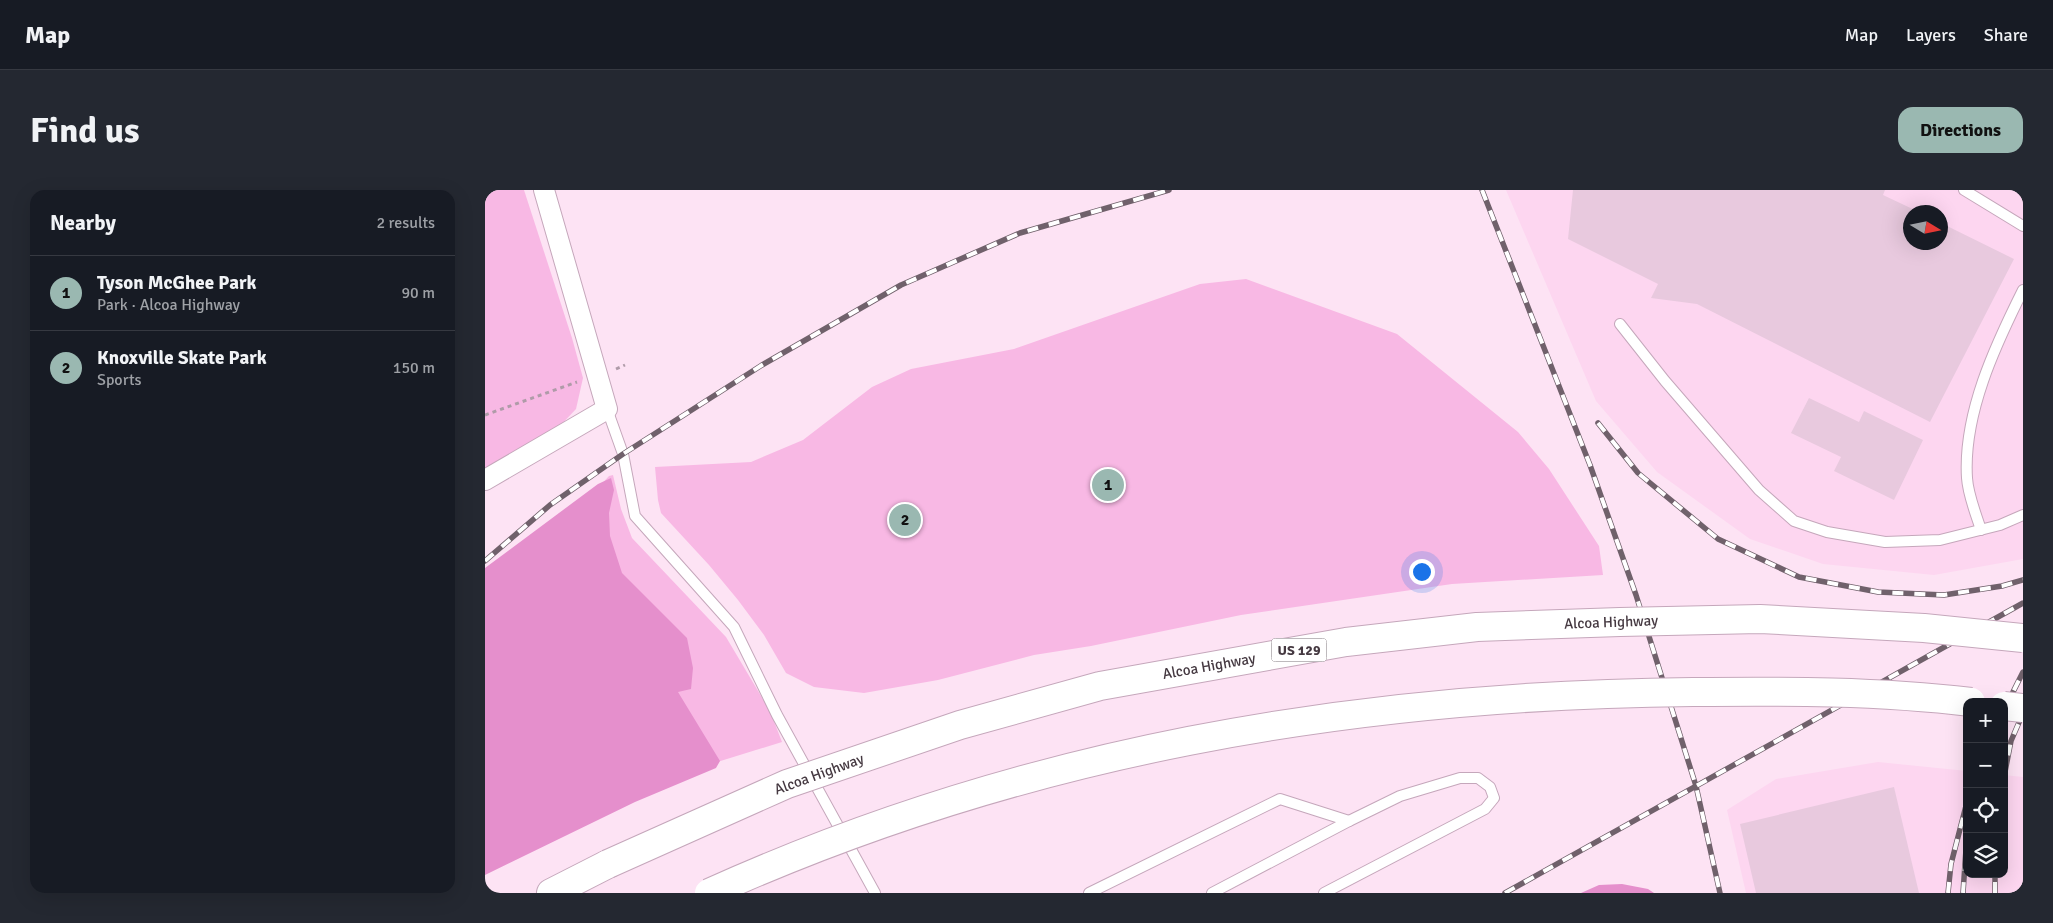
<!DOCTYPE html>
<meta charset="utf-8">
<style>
:root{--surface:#171b24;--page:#242831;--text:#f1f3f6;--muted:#9ea1a6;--line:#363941;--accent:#9ab8b1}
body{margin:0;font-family:Signika,sans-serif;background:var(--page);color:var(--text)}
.controls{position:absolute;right:15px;bottom:15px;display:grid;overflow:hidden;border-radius:10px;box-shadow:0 5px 20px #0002}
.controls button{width:45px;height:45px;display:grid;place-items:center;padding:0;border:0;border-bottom:1px solid var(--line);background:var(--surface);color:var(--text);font:25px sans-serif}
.compass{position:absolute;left:1418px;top:15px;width:45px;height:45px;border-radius:50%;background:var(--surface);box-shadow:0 5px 20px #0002;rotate:100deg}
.you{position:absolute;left:936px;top:381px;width:18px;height:18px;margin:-12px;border:4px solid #fff;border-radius:50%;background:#1a73e8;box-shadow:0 0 0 8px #1a73e833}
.badge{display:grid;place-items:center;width:32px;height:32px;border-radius:50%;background:var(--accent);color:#111;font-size:16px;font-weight:700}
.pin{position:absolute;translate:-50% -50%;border:2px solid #fff;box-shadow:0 1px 5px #0006}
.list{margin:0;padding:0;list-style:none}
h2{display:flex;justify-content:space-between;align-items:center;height:65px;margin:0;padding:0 20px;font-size:21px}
h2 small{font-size:16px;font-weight:400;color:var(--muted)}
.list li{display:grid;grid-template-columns:32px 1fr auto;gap:15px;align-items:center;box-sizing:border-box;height:75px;padding:0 20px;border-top:1px solid var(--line)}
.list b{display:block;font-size:19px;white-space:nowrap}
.list p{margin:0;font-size:16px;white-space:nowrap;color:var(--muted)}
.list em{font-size:16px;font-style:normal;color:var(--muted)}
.icon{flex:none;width:28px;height:28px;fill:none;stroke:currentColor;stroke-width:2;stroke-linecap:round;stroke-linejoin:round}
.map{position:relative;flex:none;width:1538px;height:703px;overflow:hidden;border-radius:15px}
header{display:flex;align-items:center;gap:30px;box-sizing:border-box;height:70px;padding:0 25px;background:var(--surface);border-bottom:1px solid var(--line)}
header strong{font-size:24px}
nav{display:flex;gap:28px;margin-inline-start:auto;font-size:18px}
.intro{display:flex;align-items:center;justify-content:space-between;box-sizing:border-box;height:120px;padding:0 30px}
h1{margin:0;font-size:35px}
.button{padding:12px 22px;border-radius:15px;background:var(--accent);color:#111;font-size:18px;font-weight:700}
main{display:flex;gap:30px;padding:0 30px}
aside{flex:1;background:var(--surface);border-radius:15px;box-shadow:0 5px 20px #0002}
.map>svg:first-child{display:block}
.built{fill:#fdd6f0;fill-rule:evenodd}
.green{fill:#f8b8e4}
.forest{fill:#e58fcc}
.building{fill:#e8c9de}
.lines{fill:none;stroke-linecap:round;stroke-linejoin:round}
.lane-casing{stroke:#c5a7bb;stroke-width:12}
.street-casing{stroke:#c5a7bb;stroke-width:22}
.highway-casing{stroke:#c5a7bb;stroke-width:30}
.path{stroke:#af9ba8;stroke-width:3;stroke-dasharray:4 4;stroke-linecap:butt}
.lane{stroke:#fff;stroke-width:10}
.street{stroke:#fff;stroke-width:20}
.highway{stroke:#fff;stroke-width:28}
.rail-casing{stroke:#70616b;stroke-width:5.5}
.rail{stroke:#fff;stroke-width:4;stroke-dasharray:11;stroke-linecap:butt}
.highway-bridge-casing{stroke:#c5a7bb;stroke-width:30;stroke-linecap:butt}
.highway-bridge{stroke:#fff;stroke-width:28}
.labels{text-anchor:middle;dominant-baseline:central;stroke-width:4;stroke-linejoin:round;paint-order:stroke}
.shield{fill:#fff;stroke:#7d747a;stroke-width:1}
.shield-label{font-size:14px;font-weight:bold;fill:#453941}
.street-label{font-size:15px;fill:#453941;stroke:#fff}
</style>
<header>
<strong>Map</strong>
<nav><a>Map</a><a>Layers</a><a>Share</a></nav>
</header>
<div class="intro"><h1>Find us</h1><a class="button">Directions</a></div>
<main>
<aside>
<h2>Nearby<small>2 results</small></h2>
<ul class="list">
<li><span class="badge">1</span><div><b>Tyson McGhee Park</b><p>Park · Alcoa Highway</p></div><em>90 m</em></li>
<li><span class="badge">2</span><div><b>Knoxville Skate Park</b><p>Sports</p></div><em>150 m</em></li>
</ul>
</aside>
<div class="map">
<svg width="1538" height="703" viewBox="0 0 1538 703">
<rect width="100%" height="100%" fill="#fde3f4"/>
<g class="built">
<path d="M1021 0H1538V369L1449 385 1338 374 1265 349 1172 282 1111 211ZM1426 22H1456V52H1426Z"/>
<polygon points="1393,572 1482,581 1482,684 1519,684 1519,585 1538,587 1538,703 1261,703 1242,620 1291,589"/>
</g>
<g class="green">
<polygon points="0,0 39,0 87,148 98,188 91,219 73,238 0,280"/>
<polygon points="761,89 912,144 1033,242 1064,279 1114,356 1118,385 967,394 756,425 606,456 549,465 453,490 379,503 329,497 301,483 279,445 253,410 224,375 176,323 173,310 170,277 266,272 318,250 387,197 426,179 529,159 715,94"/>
<polygon points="128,285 136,319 147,348 241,447 285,521 297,552 200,582 0,386 112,299 124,286"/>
</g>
<g class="forest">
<polygon points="126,288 129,300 124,323 125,346 137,383 202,448 208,478 206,499 193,502 235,571 231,578 150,612 0,685 0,378 113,294"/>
<polygon points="1137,694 1163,699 1169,703 1096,703 1114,695"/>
</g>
<g class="building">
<polygon points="1088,0 1400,0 1398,5 1434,22 1426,22 1426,52 1456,52 1456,33 1529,69 1445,232 1212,114 1166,108 1173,94 1083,49"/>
<polygon points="1324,208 1374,232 1379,221 1438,250 1409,310 1349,281 1356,267 1306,243"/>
<polygon points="1409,597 1434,703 1271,703 1255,634"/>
</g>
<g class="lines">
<defs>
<g id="lane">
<polyline points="1479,0 1538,36"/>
<polyline points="1135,134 1180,191 1274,300 1309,331 1342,342 1400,352 1455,350 1515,335 1538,325"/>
<polyline points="122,219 138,264 150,326 249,437 292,525 390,703"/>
<path d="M1496 340C1491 324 1483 305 1482 288 1478 224 1510 156 1538 100"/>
<polyline points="604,703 795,609 864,631"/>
<polyline points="727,703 864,631 915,606 975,588 993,588 1005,597 1009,608 1000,619 839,703"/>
</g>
<polyline id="street" points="0,290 122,219 59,0"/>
<polyline id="highway" points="66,703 123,674"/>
</defs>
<use href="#lane" class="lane-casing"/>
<use href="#street" class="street-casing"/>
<use href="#highway" class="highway-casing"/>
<g class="path">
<polyline points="131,179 140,175"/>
<polyline points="0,225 92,192"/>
</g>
<use href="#lane" class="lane"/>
<use href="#street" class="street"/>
<use href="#highway" class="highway"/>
<defs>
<g id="rail">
<polyline points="997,0 1105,275 1151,405 1211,596 1235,703"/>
<polyline points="1113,233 1153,283 1233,349 1314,387 1393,402 1459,405 1517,396 1538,390"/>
<polyline points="0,371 65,315 138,264 277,175 416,95 535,43 684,0"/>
<polyline points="1519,520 1538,482"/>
<polyline points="1519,587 1526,551 1538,523"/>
<polyline points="1020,703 1538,413"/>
<polyline points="1463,703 1466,674 1482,612"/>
<polyline points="1478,703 1482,645"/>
<polyline points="1510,703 1510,684"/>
</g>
</defs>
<use href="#rail" class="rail-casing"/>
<use href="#rail" class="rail"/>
<defs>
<g id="highway-bridge">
<polyline points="1519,516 1538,518"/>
<polyline points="123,674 302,594 475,535 615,496 861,452 992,437 1135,432 1275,429 1439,438 1538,448"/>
<path d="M224 703C536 562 866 505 1208 502 1300 501 1394 501 1486 512"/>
</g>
</defs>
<use href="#highway-bridge" class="highway-bridge-casing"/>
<use href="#highway-bridge" class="highway-bridge"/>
</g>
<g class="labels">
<rect class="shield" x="786.5" y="448.5" width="55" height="23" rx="4"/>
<g class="shield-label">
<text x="814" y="460">US 129</text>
</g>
<g class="street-label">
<text transform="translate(1126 432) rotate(-2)">Alcoa Highway</text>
<text transform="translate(724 476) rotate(-10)">Alcoa Highway</text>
<text transform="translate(334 584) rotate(-20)">Alcoa Highway</text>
</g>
</g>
</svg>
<div class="controls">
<button>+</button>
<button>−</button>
<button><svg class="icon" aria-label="locate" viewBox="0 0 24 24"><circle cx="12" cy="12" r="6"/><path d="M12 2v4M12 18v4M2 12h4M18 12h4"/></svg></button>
<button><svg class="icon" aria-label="layers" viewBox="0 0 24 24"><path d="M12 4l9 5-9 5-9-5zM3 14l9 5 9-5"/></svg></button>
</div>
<svg class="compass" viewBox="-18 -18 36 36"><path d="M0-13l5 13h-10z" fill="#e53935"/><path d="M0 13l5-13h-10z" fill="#9ea1a6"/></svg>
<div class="you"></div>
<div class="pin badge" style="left:623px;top:295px">1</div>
<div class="pin badge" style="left:420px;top:330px">2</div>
</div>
</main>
